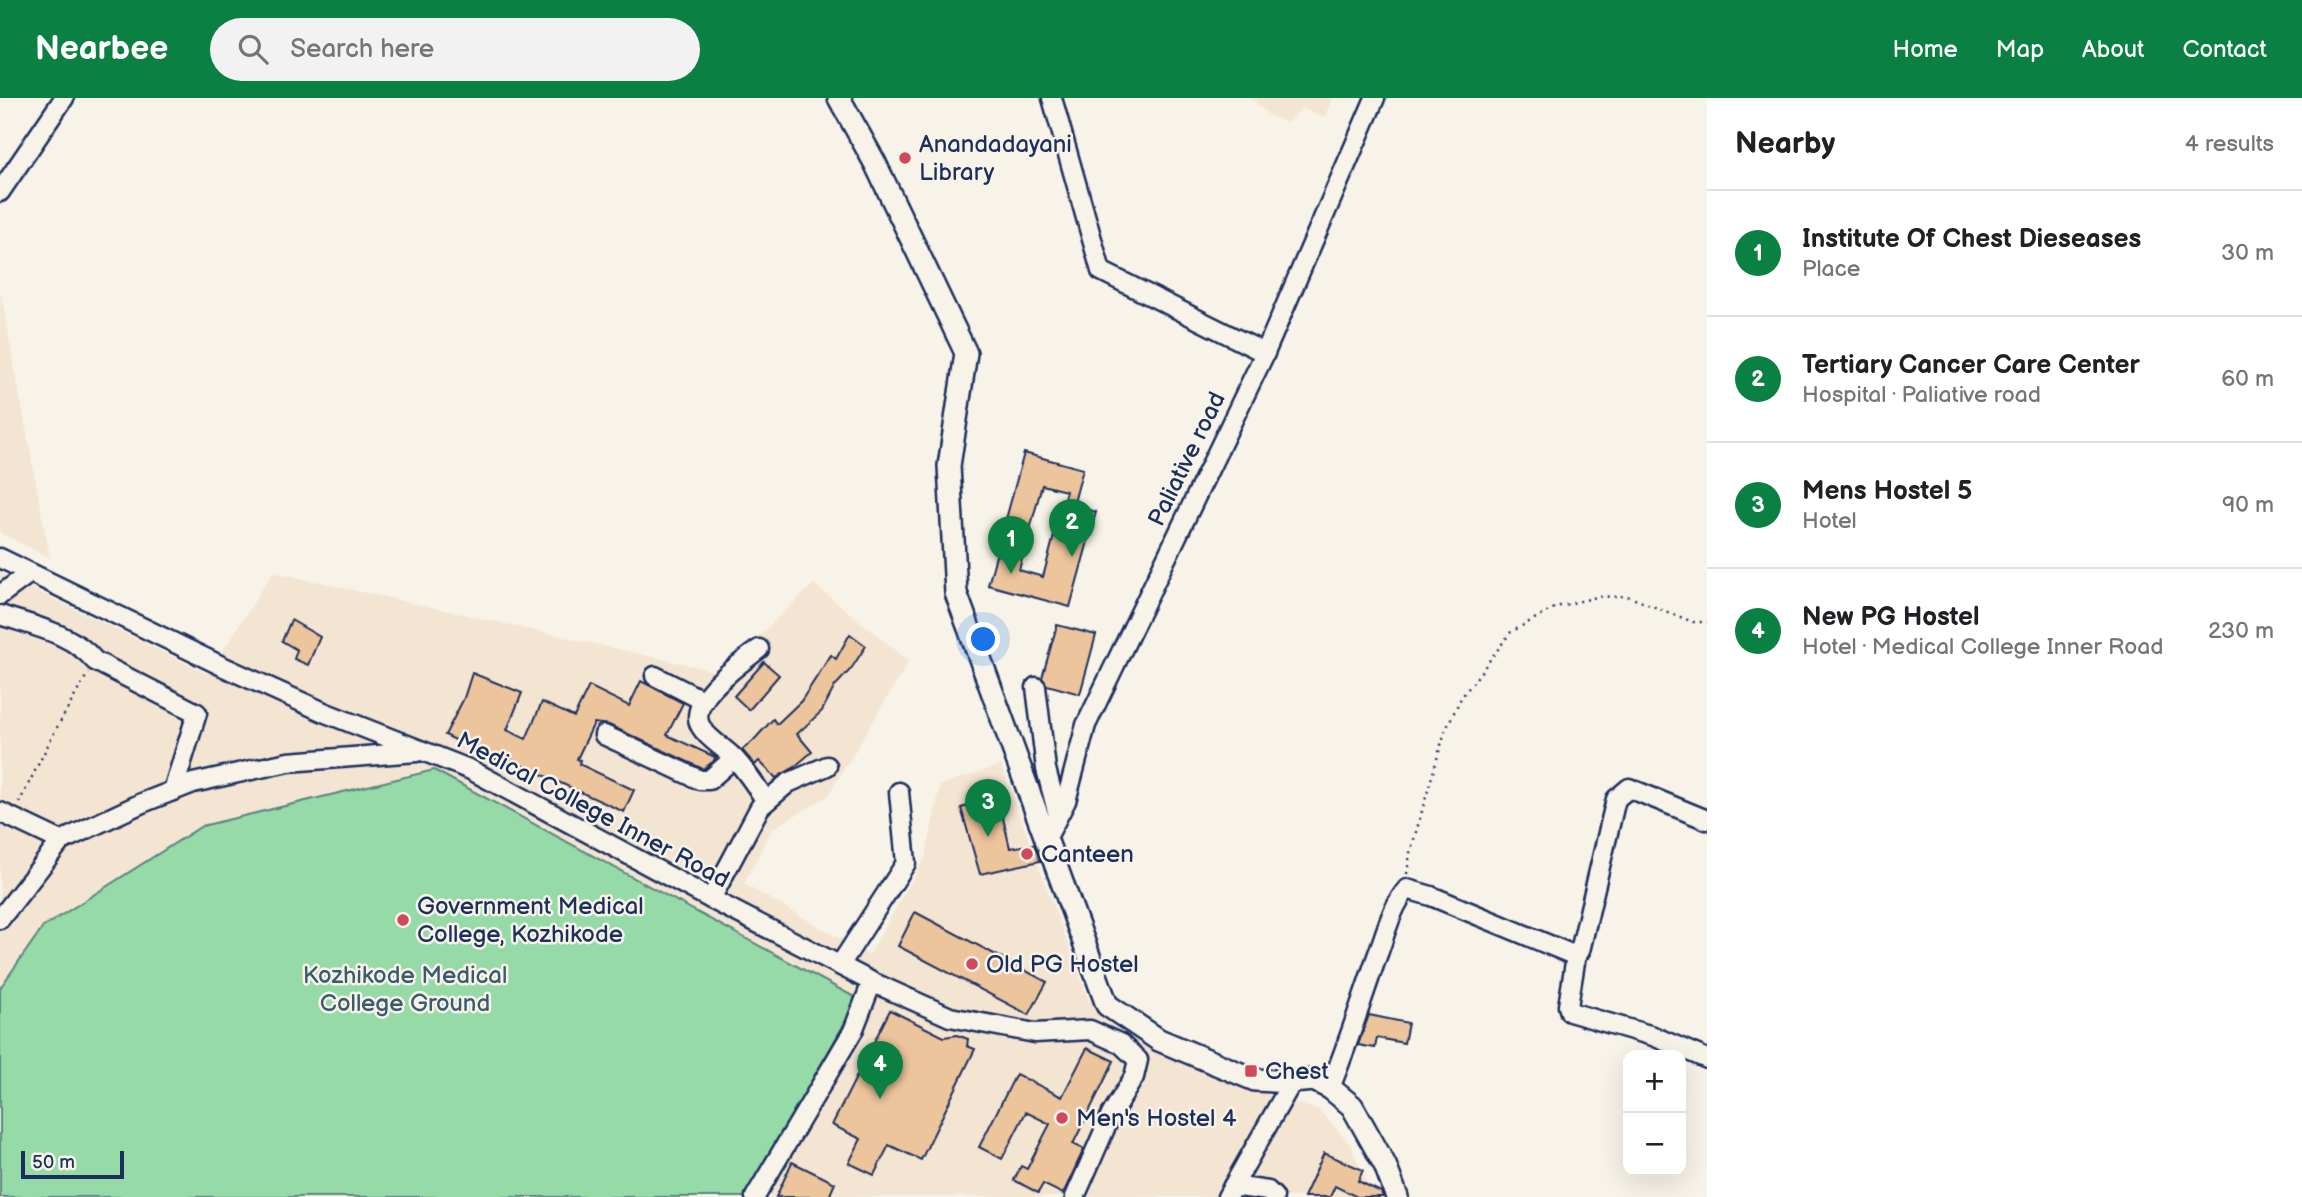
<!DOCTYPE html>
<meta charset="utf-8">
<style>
:root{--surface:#fff;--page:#f2f2f2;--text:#202124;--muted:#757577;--line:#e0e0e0;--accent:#0b8043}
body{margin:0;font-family:"Balsamiq Sans",sans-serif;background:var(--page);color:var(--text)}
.controls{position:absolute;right:21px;bottom:21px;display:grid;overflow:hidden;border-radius:14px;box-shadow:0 7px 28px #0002}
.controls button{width:63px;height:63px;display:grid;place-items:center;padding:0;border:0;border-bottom:2px solid var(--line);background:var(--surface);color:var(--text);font:35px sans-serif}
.scale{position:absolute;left:21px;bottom:18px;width:103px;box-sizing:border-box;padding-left:7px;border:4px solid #1b2f5e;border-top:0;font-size:19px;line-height:24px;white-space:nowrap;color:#1b2f5e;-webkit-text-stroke:5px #f7f3e8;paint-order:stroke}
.you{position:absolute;left:984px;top:542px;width:24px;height:24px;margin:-18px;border:5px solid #fff;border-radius:50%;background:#1a73e8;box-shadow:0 0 0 10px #1a73e833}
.badge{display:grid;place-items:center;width:46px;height:46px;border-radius:50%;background:var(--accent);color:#fff;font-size:23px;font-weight:700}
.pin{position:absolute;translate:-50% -58px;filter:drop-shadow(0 2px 4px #0008)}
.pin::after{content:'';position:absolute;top:37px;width:24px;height:21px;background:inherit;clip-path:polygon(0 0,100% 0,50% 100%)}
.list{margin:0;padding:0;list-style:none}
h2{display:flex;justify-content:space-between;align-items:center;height:91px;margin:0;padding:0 28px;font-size:30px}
h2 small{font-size:23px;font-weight:400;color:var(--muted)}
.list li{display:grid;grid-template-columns:46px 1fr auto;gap:21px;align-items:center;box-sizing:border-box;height:126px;padding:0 28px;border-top:2px solid var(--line)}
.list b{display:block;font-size:26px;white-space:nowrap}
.list p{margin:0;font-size:23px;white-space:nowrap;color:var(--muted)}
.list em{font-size:23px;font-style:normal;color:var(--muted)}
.icon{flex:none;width:38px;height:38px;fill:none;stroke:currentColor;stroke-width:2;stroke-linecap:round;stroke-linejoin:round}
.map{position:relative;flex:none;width:1707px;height:1099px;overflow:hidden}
header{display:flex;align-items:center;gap:42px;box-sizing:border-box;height:98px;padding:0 35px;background:var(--accent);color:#fff}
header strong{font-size:33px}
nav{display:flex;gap:38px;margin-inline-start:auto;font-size:24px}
.search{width:490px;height:63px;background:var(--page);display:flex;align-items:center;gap:18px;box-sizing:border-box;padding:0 24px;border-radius:38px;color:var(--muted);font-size:26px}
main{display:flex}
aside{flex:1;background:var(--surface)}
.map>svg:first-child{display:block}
.built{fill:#f4e5d2}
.green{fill:#96daa7;stroke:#588482;stroke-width:2}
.building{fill:#edc59d;stroke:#1b2f5e;stroke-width:2;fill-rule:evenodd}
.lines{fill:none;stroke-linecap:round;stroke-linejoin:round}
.minor-casing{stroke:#1b2f5e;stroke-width:23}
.major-casing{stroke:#1b2f5e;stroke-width:26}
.path{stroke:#1b2f5e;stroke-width:2.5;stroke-dasharray:2 5;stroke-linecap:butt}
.minor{stroke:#f7f3e8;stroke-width:18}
.major{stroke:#f7f3e8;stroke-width:21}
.poi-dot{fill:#d1495b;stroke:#f7f3e8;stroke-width:2.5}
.labels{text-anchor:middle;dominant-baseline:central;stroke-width:5;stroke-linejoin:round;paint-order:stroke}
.poi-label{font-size:24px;fill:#1b2f5e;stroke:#f7f3e8;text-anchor:start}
.street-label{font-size:24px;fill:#1b2f5e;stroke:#f7f3e8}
.park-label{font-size:24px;fill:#3a5a70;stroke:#f7f3e8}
</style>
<header>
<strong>Nearbee</strong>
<div class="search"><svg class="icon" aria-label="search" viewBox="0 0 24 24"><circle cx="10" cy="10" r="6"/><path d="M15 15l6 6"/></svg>Search here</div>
<nav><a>Home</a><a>Map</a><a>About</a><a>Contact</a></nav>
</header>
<main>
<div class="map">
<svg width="1707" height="1099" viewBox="0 0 1707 1099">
<rect width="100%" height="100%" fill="#f7f3e8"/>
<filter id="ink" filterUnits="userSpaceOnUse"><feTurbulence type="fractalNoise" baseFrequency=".0143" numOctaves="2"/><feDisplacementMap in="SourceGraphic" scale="14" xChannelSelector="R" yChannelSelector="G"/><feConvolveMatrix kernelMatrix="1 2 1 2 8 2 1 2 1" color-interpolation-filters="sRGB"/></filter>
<g filter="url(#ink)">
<g class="built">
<polygon points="1252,0 1333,0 1324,20 1302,10 1287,25 1268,17"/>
<polygon points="0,191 15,271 50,460 0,435"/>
<polygon points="273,474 720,574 814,486 909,563 828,698 772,731 744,786 869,857 926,758 940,687 1001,667 1089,903 1261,995 1319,1012 1350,1046 1373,1099 0,1099 0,475 208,576"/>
</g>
<polygon class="green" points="434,672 858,901 747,1099 0,1099 0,890 43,829 202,728"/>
<g class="building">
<path d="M1024 355 1083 371 1073 408 1096 414 1070 509 988 487ZM1042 387 1066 393 1043 479 1019 472Z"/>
<polygon points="291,522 320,539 308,567 294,561 297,552 282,543"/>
<polygon points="1057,527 1096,537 1080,596 1047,587 1042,580"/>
<polygon points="850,536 866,548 851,571 835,588 822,613 797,636 812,654 793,670 776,680 759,663 755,667 742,652 753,643 773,621 777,626 801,603 831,557 836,561"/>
<polygon points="764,564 779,577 749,612 734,598"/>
<polygon points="472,575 522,595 507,632 526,641 542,604 574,619 589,588 629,608 641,583 683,605 667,637 715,659 714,663 703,671 609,627 594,625 577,661 580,662 579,666 634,692 624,714 499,657 497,662 445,637 464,600"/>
<polygon points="998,699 1010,750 1034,746 1040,763 980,776 961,710"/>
<polygon points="915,814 1047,884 1029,917 898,848"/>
<polygon points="890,912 944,939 957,937 968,941 967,948 975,951 921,1062 889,1047 874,1077 849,1065 861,1041 832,1027"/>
<polygon points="1369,917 1408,925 1404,945 1377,940 1375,950 1358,947"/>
<polygon points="1087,950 1114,963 1073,1046 1084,1051 1063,1096 1043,1086 1038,1095 1014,1082 1021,1068 1027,1071 1050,1026 1026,1014 1002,1061 979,1049 1016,976 1062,999"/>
<polygon points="1324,1055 1363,1072 1358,1083 1381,1094 1383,1099 1357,1099 1335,1088 1330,1099 1304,1099"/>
<polygon points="792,1064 835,1085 829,1099 776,1099"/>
</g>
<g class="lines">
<defs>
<g id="minor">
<polyline points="1052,0 1101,173 1265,255"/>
<polyline points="0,94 64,0"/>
<polyline points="0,460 224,569 326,615 471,672 711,801 872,884 853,933 755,1099"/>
<polyline points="0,497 30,475"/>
<path d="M0 517C33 528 72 535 95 563L197 615 173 693"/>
<path d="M759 551C741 565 685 603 701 629 708 641 723 649 733 659 746 672 756 688 766 703"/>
<polyline points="655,578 704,603"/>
<polyline points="1036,589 1046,671 1058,717"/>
<polyline points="604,637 700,682 709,682 734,660"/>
<polyline points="0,714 61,743"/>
<polyline points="1045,743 1066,703 1086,627 1265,255 1375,0"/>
<polyline points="711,801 760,709 788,685 827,668"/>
<polyline points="0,821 61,743 142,705 193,685 288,664 417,654"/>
<polyline points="1576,858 1568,908 1570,914 1653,938 1707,961"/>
<polyline points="840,867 906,765 899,694"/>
<polyline points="872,884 950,919 1035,935 1090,932 1121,946 1138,962 1134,979 1111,1017 1075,1099"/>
<path d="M1330 990C1349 944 1363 897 1380 850 1387 830 1393 807 1407 791L1431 798 1576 858 1580 853 1616 701 1629 690 1707 722"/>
<polyline points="1233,1088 1268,1093 1274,1099"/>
<polyline points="1227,1099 1292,984"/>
</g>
<polyline id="major" points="839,0 875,65 966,255 949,368 956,495 1107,907 1159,942 1255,982 1292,984 1314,982 1330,990 1352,1008 1385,1067 1397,1099"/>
</defs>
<use href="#minor" class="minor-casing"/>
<use href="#major" class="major-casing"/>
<g class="path">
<polyline points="19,705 55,633 88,575"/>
<polyline points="1407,776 1410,755 1445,633 1461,600 1511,534 1556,509 1597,499 1627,498 1693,524 1707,524"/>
</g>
<use href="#minor" class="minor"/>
<use href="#major" class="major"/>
</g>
</g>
<g class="poi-dot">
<circle cx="905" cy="60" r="7"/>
<circle cx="1027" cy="756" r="7"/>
<circle cx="403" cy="822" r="7"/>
<circle cx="972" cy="866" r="7"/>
<rect x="1244" y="966" width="14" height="14" rx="3.5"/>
<circle cx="1062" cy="1020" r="7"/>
</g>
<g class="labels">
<g class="poi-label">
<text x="919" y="46">Anandadayani<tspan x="919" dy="28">Library</tspan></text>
<text x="1041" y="756">Canteen</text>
<text x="417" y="808">Government Medical<tspan x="417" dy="28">College, Kozhikode</tspan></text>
<text x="986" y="866">Old PG Hostel</text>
<text x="1265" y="973">Chest</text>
<text x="1076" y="1020">Men's Hostel 4</text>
</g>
<g class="street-label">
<text transform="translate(1187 361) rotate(-64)">Paliative road</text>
<text transform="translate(593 712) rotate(28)">Medical College Inner Road</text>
</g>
<g class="park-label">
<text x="405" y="877">Kozhikode Medical<tspan x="405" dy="28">College Ground</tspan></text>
</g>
</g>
</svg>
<div class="controls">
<button>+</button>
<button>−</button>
</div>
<div class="scale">50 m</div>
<div class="you"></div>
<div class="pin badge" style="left:1011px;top:476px">1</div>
<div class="pin badge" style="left:1072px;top:459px">2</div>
<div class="pin badge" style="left:988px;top:739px">3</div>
<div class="pin badge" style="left:880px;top:1001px">4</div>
</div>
<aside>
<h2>Nearby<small>4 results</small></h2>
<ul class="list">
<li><span class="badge">1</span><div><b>Institute Of Chest Dieseases</b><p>Place</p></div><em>30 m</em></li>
<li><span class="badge">2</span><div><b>Tertiary Cancer Care Center</b><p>Hospital · Paliative road</p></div><em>60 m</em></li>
<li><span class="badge">3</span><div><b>Mens Hostel 5</b><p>Hotel</p></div><em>90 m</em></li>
<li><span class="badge">4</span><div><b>New PG Hostel</b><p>Hotel · Medical College Inner Road</p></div><em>230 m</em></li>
</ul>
</aside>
</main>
